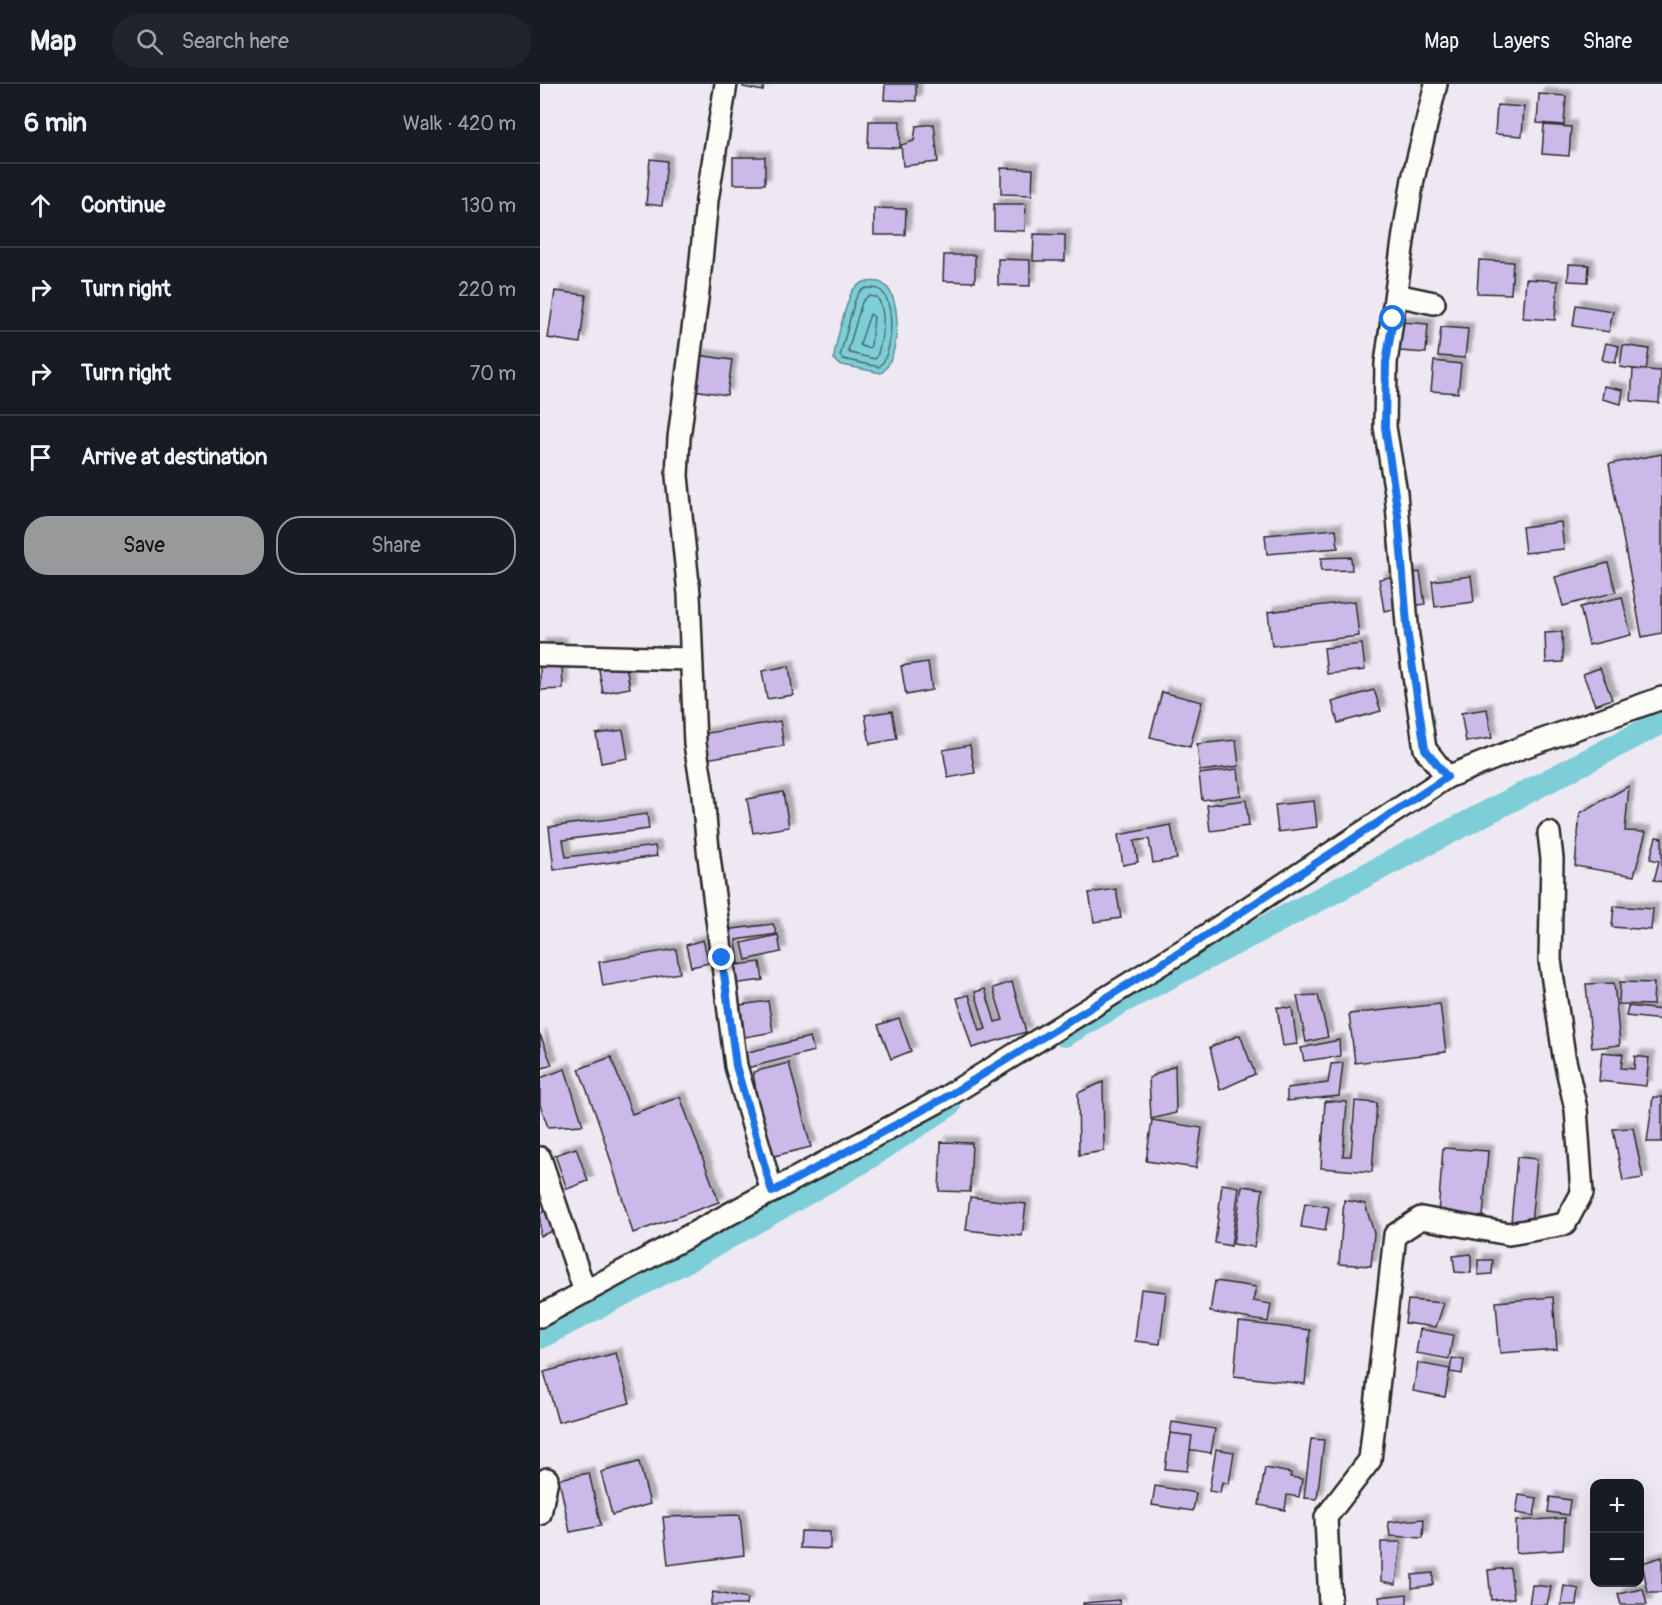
<!DOCTYPE html>
<meta charset="utf-8">
<style>
:root{--surface:#171b24;--page:#20242c;--text:#f1f3f6;--muted:#9ea1a6;--line:#363941;--accent:#98999b}
body{margin:0;font-family:Pangolin,sans-serif;background:var(--page);color:var(--text)}
.controls{position:absolute;right:18px;bottom:18px;display:grid;overflow:hidden;border-radius:12px;box-shadow:0 6px 24px #0002}
.controls button{width:54px;height:54px;display:grid;place-items:center;padding:0;border:0;border-bottom:2px solid var(--line);background:var(--surface);color:var(--text);font:30px sans-serif}
.stop{position:absolute;width:18px;height:18px;margin:-14px;border:4px solid #1a73e8;border-radius:50%;background:#fff}
.stop.end{background:#1a73e8;border-color:#fff;box-shadow:0 2px 6px #0008}
.list{margin:0;padding:0;list-style:none}
h2{display:flex;justify-content:space-between;align-items:center;height:78px;margin:0;padding:0 24px;font-size:26px}
h2 small{font-size:20px;font-weight:400;color:var(--muted)}
.list li{display:grid;grid-template-columns:39px 1fr auto;gap:18px;align-items:center;box-sizing:border-box;height:84px;padding:0 24px;border-top:2px solid var(--line)}
.list b{display:block;font-size:22px;white-space:nowrap}
.list em{font-size:20px;font-style:normal;color:var(--muted)}
.actions{display:flex;gap:12px;padding:18px 24px}
.actions a{flex:1;padding:14px 0;border:2px solid var(--accent);border-radius:24px;text-align:center;font-size:21px;color:var(--accent)}
.actions .main{background:var(--accent);color:#111}
.icon{flex:none;width:33px;height:33px;fill:none;stroke:currentColor;stroke-width:2;stroke-linecap:round;stroke-linejoin:round}
.map{position:relative;flex:none;width:1122px;height:1521px;overflow:hidden}
header{display:flex;align-items:center;gap:36px;box-sizing:border-box;height:84px;padding:0 30px;background:var(--surface);border-bottom:2px solid var(--line)}
header strong{font-size:28px}
nav{display:flex;gap:33px;margin-inline-start:auto;font-size:21px}
.search{width:420px;height:54px;background:var(--page);display:flex;align-items:center;gap:15px;box-sizing:border-box;padding:0 21px;border-radius:33px;color:var(--muted);font-size:22px}
main{display:flex}
aside{flex:1;background:var(--surface)}
.map>svg:first-child{display:block}
.water{fill:#7eced8;stroke:#5d8d93;stroke-width:1.5}
.lines{fill:none;stroke-linecap:round;stroke-linejoin:round}
.shore{stroke:#4c6c70;stroke-width:1.5}
.canal{stroke:#7eced8;stroke-width:24}
.building{fill:#cbb9e9;stroke:#2b2b2b;stroke-width:1.5;filter:url(#shadow)}
.minor-casing{stroke:#2b2b2b;stroke-width:26}
.minor{stroke:#fdfcf7;stroke-width:21}
.route{stroke:#1a73e8;stroke-width:8}
</style>
<header>
<strong>Map</strong>
<div class="search"><svg class="icon" aria-label="search" viewBox="0 0 24 24"><circle cx="10" cy="10" r="6"/><path d="M15 15l6 6"/></svg>Search here</div>
<nav><a>Map</a><a>Layers</a><a>Share</a></nav>
</header>
<main>
<aside>
<h2>6 min<small>Walk · 420 m</small></h2>
<ul class="list">
<li><svg class="icon" aria-label="ahead" viewBox="0 0 24 24"><path d="M12 20V5M6 11l6-6 6 6"/></svg><div><b>Continue</b></div><em>130 m</em></li>
<li><svg class="icon" aria-label="right" viewBox="0 0 24 24"><path d="M7 20v-9h11M14 6l5 5-5 5"/></svg><div><b>Turn right</b></div><em>220 m</em></li>
<li><svg class="icon" aria-label="right" viewBox="0 0 24 24"><path d="M7 20v-9h11M14 6l5 5-5 5"/></svg><div><b>Turn right</b></div><em>70 m</em></li>
<li><svg class="icon" aria-label="arrive" viewBox="0 0 24 24"><path d="M6 21V4h12l-3 4 3 4H6"/></svg><div><b>Arrive at destination</b></div></li>
</ul>
<div class="actions"><a class="main">Save</a><a>Share</a></div>
</aside>
<div class="map">
<svg width="1122" height="1521" viewBox="0 0 1122 1521">
<defs>
<filter id="shadow"><feDropShadow dx="5.5" dy="-5.5" stdDeviation="1.5" flood-color="#0004"/></filter>
</defs>
<rect width="100%" height="100%" fill="#eee8f3"/>
<filter id="ink" filterUnits="userSpaceOnUse"><feTurbulence type="fractalNoise" baseFrequency=".0167" numOctaves="2"/><feDisplacementMap in="SourceGraphic" scale="12" xChannelSelector="R" yChannelSelector="G"/><feConvolveMatrix kernelMatrix="1 2 1 2 8 2 1 2 1" color-interpolation-filters="sRGB"/></filter>
<g filter="url(#ink)">
<path class="water" d="M324 198C328 198 335 197 339 198 365 206 360 277 341 289L298 280 294 275C294 265 307 215 313 206 316 202 320 200 324 198Z"/>
<g class="lines">
<g class="shore">
<path d="M326 204C331 204 336 203 340 206 356 217 353 272 339 283L303 275 300 272 315 216 320 207Z"/>
<path d="M328 212 337 213C348 229 342 255 337 273L335 275 310 269 308 267 322 218Z"/>
<polygon points="330,230 334,233 331,262 328,264 321,262 320,260"/>
</g>
<g class="canal">
<polyline points="524,951 583,917 1122,638"/>
<polyline points="0,1253 151,1174 323,1077 409,1021"/>
</g>
</g>
<g class="building">
<polygon points="203,0 224,0 223,7 203,3"/>
<polygon points="345,0 376,0 376,17 344,16"/>
<polygon points="999,10 1026,12 1024,41 997,39"/>
<polygon points="957,21 984,23 982,52 955,50"/>
<polygon points="329,37 360,37 360,64 328,63"/>
<polygon points="394,40 398,78 363,82 361,61 374,57 376,42"/>
<polygon points="1004,41 1031,43 1029,72 1002,70"/>
<rect x="193" y="73" width="32" height="27"/>
<polygon points="110,75 127,77 122,122 106,120"/>
<polygon points="461,84 493,85 492,111 461,110"/>
<polygon points="454,120 486,120 485,147 454,146"/>
<polygon points="334,124 366,125 365,151 334,151"/>
<polygon points="494,150 525,151 525,177 493,177"/>
<polygon points="404,171 435,171 435,198 403,197"/>
<polygon points="458,175 490,176 490,202 458,201"/>
<polygon points="939,176 973,178 971,210 937,209"/>
<polygon points="1029,180 1049,181 1048,198 1028,197"/>
<polygon points="986,195 1018,197 1015,236 983,234"/>
<polygon points="15,207 46,211 40,259 8,254"/>
<polygon points="1036,221 1073,227 1069,248 1033,242"/>
<polygon points="861,238 888,240 886,269 859,267"/>
<polygon points="901,243 928,245 925,274 898,272"/>
<polygon points="1066,259 1079,262 1075,279 1062,276"/>
<polygon points="1083,261 1109,265 1106,287 1080,283"/>
<polygon points="158,271 192,276 187,311 153,306"/>
<polygon points="894,277 921,280 918,309 891,307"/>
<polygon points="1093,285 1121,287 1119,319 1091,317"/>
<polygon points="1064,302 1083,306 1081,320 1062,315"/>
<polygon points="1122,370 1122,549 1102,553 1069,380"/>
<polygon points="1021,438 1024,465 985,469 982,443"/>
<polygon points="796,445 798,464 727,470 725,451"/>
<polygon points="811,473 812,486 781,487 781,474"/>
<polygon points="1068,479 1076,508 1023,522 1015,493"/>
<polygon points="880,488 885,520 844,527 839,495"/>
<polygon points="931,492 934,518 895,523 892,497"/>
<polygon points="1082,513 1091,551 1049,561 1040,523"/>
<polygon points="815,517 819,552 732,562 728,528"/>
<polygon points="1022,548 1023,578 1006,579 1005,549"/>
<polygon points="21,559 23,605 0,606 0,560"/>
<polygon points="822,560 825,586 787,590 784,564"/>
<polygon points="85,576 90,604 63,609 58,580"/>
<polygon points="388,578 392,606 366,611 361,582"/>
<polygon points="249,582 253,611 227,615 222,587"/>
<polygon points="1060,584 1072,615 1055,621 1043,590"/>
<polygon points="834,606 841,627 798,639 792,618"/>
<polygon points="622,608 662,618 650,663 610,653"/>
<polygon points="947,625 952,654 926,658 921,629"/>
<polygon points="352,627 357,655 330,660 325,631"/>
<polygon points="240,637 244,662 166,675 162,650"/>
<polygon points="83,646 88,674 61,679 56,650"/>
<polygon points="696,656 699,682 660,687 657,660"/>
<polygon points="430,661 435,689 408,694 403,666"/>
<polygon points="698,685 701,711 662,716 659,690"/>
<polygon points="1089,702 1085,747 1106,748 1094,792 1035,782 1040,729"/>
<polygon points="243,708 249,743 213,749 207,715"/>
<polygon points="706,716 709,742 670,747 667,721"/>
<polygon points="774,717 777,743 738,748 735,721"/>
<polygon points="107,730 109,745 23,756 26,773 115,762 117,772 14,786 9,743"/>
<polygon points="631,741 637,775 613,779 609,755 594,757 598,778 583,781 578,751"/>
<polygon points="1116,753 1122,754 1122,798 1114,796 1119,777 1110,775"/>
<polygon points="576,805 581,834 554,838 549,809"/>
<polygon points="1074,822 1113,825 1111,846 1072,843"/>
<polygon points="233,840 237,850 196,856 199,879 186,880 184,846"/>
<polygon points="238,851 241,868 206,876 202,859"/>
<polygon points="163,856 169,879 151,883 146,861"/>
<polygon points="136,865 140,889 63,902 59,878"/>
<polygon points="220,878 223,896 192,900 188,882"/>
<polygon points="472,898 486,948 432,964 417,914 429,911 440,947 446,945 435,908 445,905 455,938 463,936 453,904"/>
<polygon points="1080,898 1114,899 1113,921 1079,920"/>
<polygon points="1074,899 1080,961 1052,964 1046,900"/>
<polygon points="778,911 788,953 766,958 757,912"/>
<polygon points="228,917 233,948 205,953 200,921"/>
<polygon points="900,920 906,968 815,979 809,930"/>
<polygon points="1088,922 1122,926 1122,936 1086,932"/>
<polygon points="737,923 752,924 757,960 743,962"/>
<polygon points="359,934 371,967 351,975 338,941"/>
<polygon points="0,950 12,981 0,985"/>
<polygon points="700,951 715,990 680,1006 670,963"/>
<polygon points="270,953 274,967 207,984 204,969"/>
<polygon points="799,956 800,972 764,977 761,964"/>
<polygon points="1062,968 1083,970 1081,984 1094,985 1095,972 1109,974 1106,1002 1059,997"/>
<polygon points="71,973 92,1030 140,1013 179,1118 93,1149 60,1042 39,985"/>
<polygon points="249,979 271,1063 234,1072 220,1032 213,988"/>
<polygon points="803,979 799,1012 747,1017 747,1004 788,999 791,980"/>
<polygon points="635,981 636,1029 611,1035 609,994"/>
<polygon points="25,985 43,1041 8,1043 0,1021 0,994"/>
<polygon points="563,998 564,1067 539,1071 538,1009"/>
<polygon points="1113,1013 1122,1013 1122,1058 1107,1058"/>
<polygon points="785,1017 807,1018 803,1072 811,1072 815,1017 837,1019 832,1088 781,1084"/>
<polygon points="612,1036 662,1044 656,1084 606,1077"/>
<polygon points="1093,1044 1103,1094 1083,1097 1073,1045"/>
<polygon points="401,1058 432,1059 430,1108 399,1107"/>
<polygon points="36,1064 48,1097 27,1105 15,1071"/>
<polygon points="903,1064 948,1067 943,1133 898,1130"/>
<polygon points="977,1073 997,1075 991,1140 971,1138"/>
<polygon points="682,1100 699,1103 691,1162 675,1159"/>
<polygon points="702,1102 723,1105 714,1163 693,1160"/>
<polygon points="430,1113 486,1120 482,1152 426,1146"/>
<polygon points="804,1116 825,1120 834,1149 831,1182 799,1180"/>
<polygon points="765,1119 789,1123 785,1147 761,1143"/>
<polygon points="8,1126 15,1146 0,1152 0,1129"/>
<polygon points="931,1170 931,1189 915,1188 913,1172"/>
<polygon points="938,1176 953,1176 952,1190 938,1191"/>
<polygon points="675,1197 716,1203 713,1217 731,1220 728,1238 670,1228"/>
<polygon points="601,1205 626,1208 620,1260 595,1257"/>
<polygon points="1013,1213 1017,1265 960,1269 956,1218"/>
<polygon points="868,1216 904,1219 896,1243 865,1239"/>
<polygon points="699,1238 770,1246 765,1300 694,1292"/>
<polygon points="880,1245 913,1251 909,1275 876,1269"/>
<polygon points="76,1269 90,1319 18,1338 4,1288"/>
<polygon points="912,1274 924,1276 922,1290 910,1288"/>
<polygon points="878,1279 910,1285 905,1313 873,1307"/>
<polygon points="632,1338 675,1345 671,1369 628,1362"/>
<polygon points="630,1349 652,1352 647,1387 625,1385"/>
<polygon points="771,1355 784,1356 777,1415 764,1414"/>
<polygon points="676,1365 694,1368 689,1400 682,1398 680,1409 669,1407"/>
<polygon points="99,1378 110,1420 72,1431 61,1388"/>
<polygon points="725,1384 751,1389 750,1393 762,1395 759,1413 747,1411 745,1426 719,1421"/>
<polygon points="49,1389 61,1442 30,1448 19,1395"/>
<polygon points="615,1402 656,1409 653,1427 612,1421"/>
<polygon points="979,1411 997,1414 994,1432 976,1429"/>
<polygon points="1010,1413 1030,1416 1028,1431 1008,1428"/>
<polygon points="200,1431 204,1471 128,1481 123,1433"/>
<polygon points="1025,1434 1023,1466 976,1469 976,1437"/>
<polygon points="884,1435 883,1454 850,1452 848,1438"/>
<polygon points="261,1447 290,1448 290,1465 260,1464"/>
<polygon points="841,1458 861,1458 856,1500 841,1497"/>
<polygon points="1122,1473 1122,1509 1108,1509 1102,1479"/>
<polygon points="970,1484 974,1514 951,1516 948,1486"/>
<polygon points="893,1489 893,1501 872,1504 872,1491"/>
<polygon points="992,1501 1011,1503 1007,1521 989,1521"/>
<polygon points="1024,1502 1039,1505 1037,1521 1021,1521"/>
<polygon points="1103,1505 1107,1521 1081,1521 1078,1510"/>
<polygon points="173,1508 207,1515 206,1521 170,1521"/>
<polygon points="867,1510 867,1521 840,1521 839,1513"/>
<polygon points="579,1516 580,1521 543,1521 543,1519"/>
</g>
<g class="lines">
<defs>
<g id="minor">
<polyline points="186,0 167,116 158,207 139,354 137,392 149,510 155,660 162,702 168,765 196,982 232,1108"/>
<polyline points="896,0 873,95 864,150 846,279 845,343 856,409 868,552 885,665 907,693"/>
<polyline points="856,211 894,219"/>
<polyline points="0,571 151,575"/>
<polyline points="0,1074 45,1208"/>
<polyline points="0,1232 403,1015 650,862 907,693 983,663 1122,614"/>
<polyline points="0,1430 7,1395"/>
<polyline points="790,1521 786,1433 830,1376 855,1151 881,1134 969,1150 1025,1140 1042,1109 1036,1025 1024,972 1010,876 1012,775 1009,749"/>
</g>
</defs>
<use href="#minor" class="minor-casing"/>
<use href="#minor" class="minor"/>
</g>
</g>
<g class="lines" filter="url(#ink)">
<polyline class="route" points="182,874 196,982 232,1108 403,1015 650,862 907,693 885,665 868,552 858,431 845,343 846,279 853,235"/>
</g>
</svg>
<div class="controls">
<button>+</button>
<button>−</button>
</div>
<div class="stop" style="left:853px;top:235px"></div>
<div class="stop end" style="left:182px;top:874px"></div>
</div>
</main>
